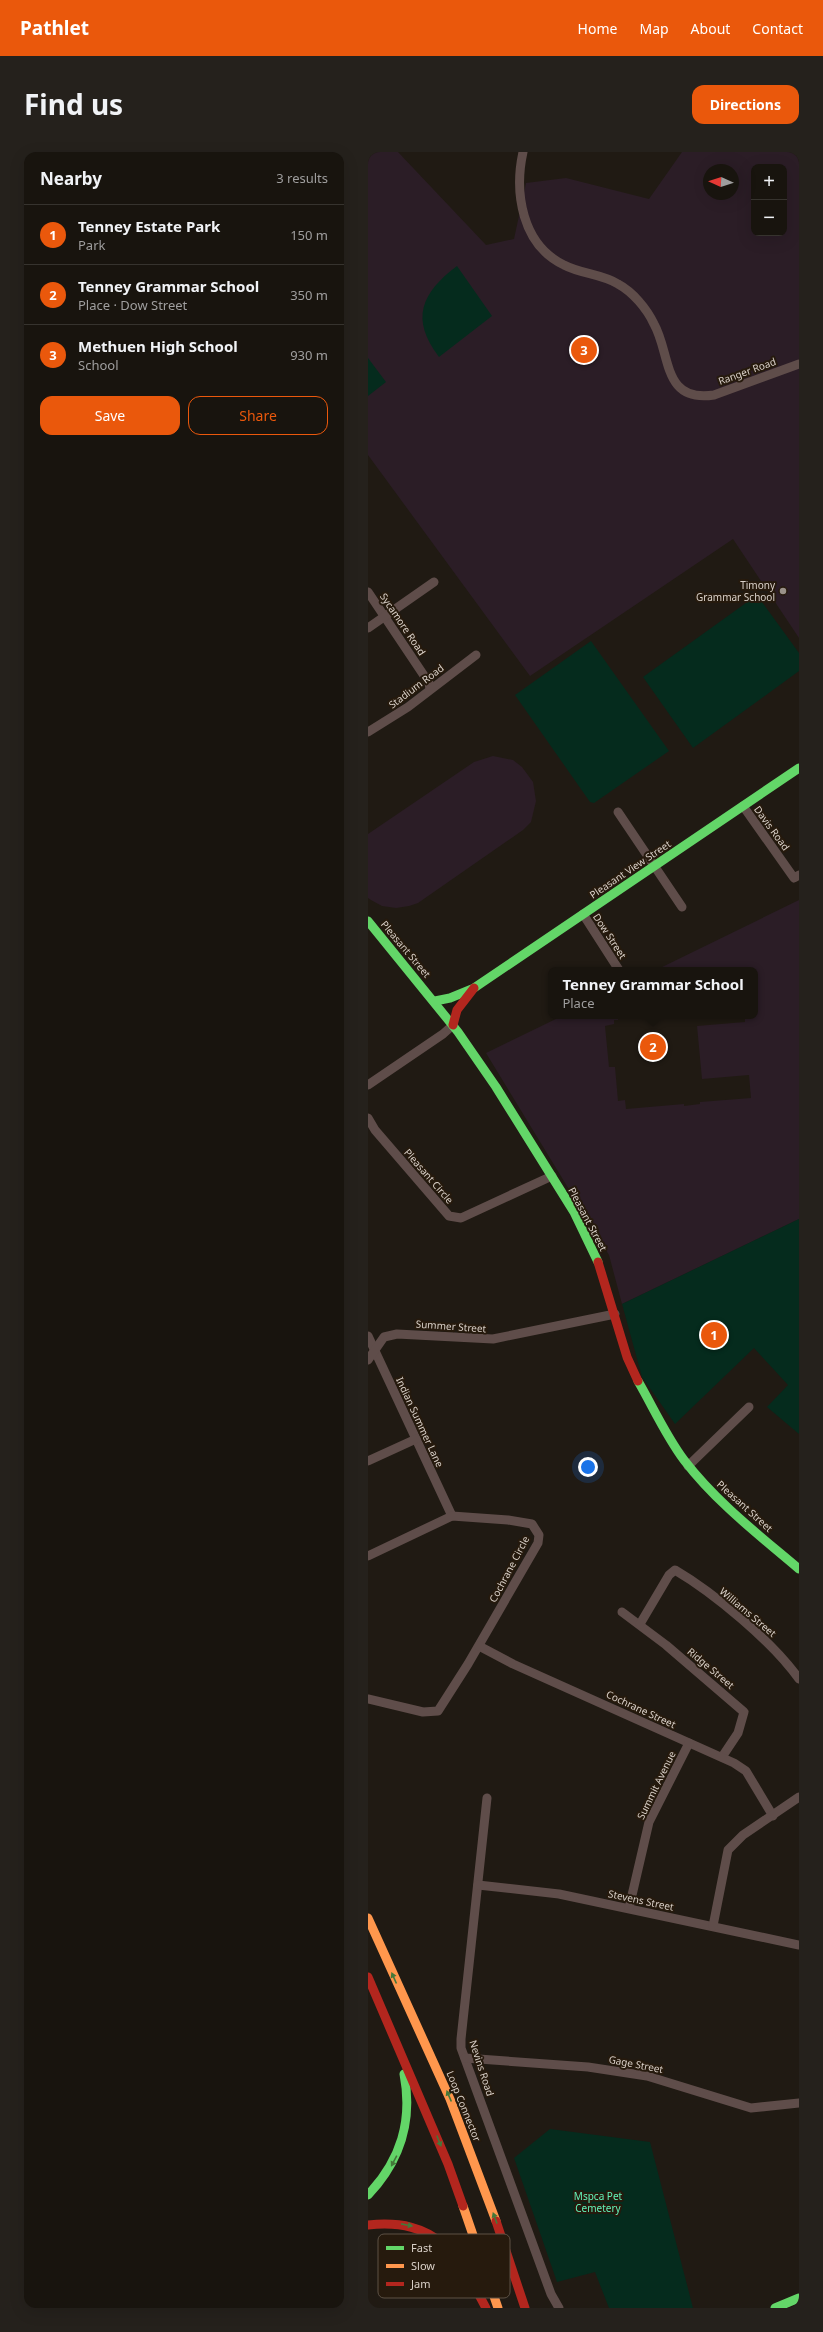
<!DOCTYPE html>
<meta charset="utf-8">
<style>
:root{--surface:#18140e;--page:#25211c;--text:#f1f3f6;--muted:#9f9e9e;--line:#36332e;--accent:#ea580c}
body{margin:0;font-family:"Noto Sans",sans-serif;background:var(--page);color:var(--text)}
.controls{position:absolute;right:12px;top:12px;display:grid;overflow:hidden;border-radius:8px;box-shadow:0 4px 16px #0002}
.controls button{width:36px;height:36px;display:grid;place-items:center;padding:0;border:0;border-bottom:1px solid var(--line);background:var(--surface);color:var(--text);font:20px sans-serif}
.compass{position:absolute;left:335px;top:12px;width:36px;height:36px;border-radius:50%;background:var(--surface);box-shadow:0 4px 16px #0002;rotate:273deg}
.you{position:absolute;left:220px;top:1315px;width:14px;height:14px;margin:-10px;border:3px solid #fff;border-radius:50%;background:#1a73e8;box-shadow:0 0 0 6px #1a73e833}
.badge{display:grid;place-items:center;width:26px;height:26px;border-radius:50%;background:var(--accent);color:#fff;font-size:13px;font-weight:700}
.pin{position:absolute;translate:-50% -50%;border:2px solid #fff;box-shadow:0 1px 4px #0006}
.popup{position:absolute;left:180px;top:815px;width:210px;height:52px;box-sizing:border-box;display:grid;place-content:center;border-radius:8px;background:var(--surface);filter:drop-shadow(0 1px 3px #0005);font-size:13px;white-space:nowrap;color:var(--muted)}
.popup b{font-size:15px;color:var(--text)}
.popup::after{content:'';position:absolute;left:50%;top:100%;margin-left:-8px;border:8px solid transparent;border-top-color:var(--surface)}
.list{margin:0;padding:0;list-style:none}
h2{display:flex;justify-content:space-between;align-items:center;height:52px;margin:0;padding:0 16px;font-size:17px}
h2 small{font-size:13px;font-weight:400;color:var(--muted)}
.list li{display:grid;grid-template-columns:26px 1fr auto;gap:12px;align-items:center;box-sizing:border-box;height:60px;padding:0 16px;border-top:1px solid var(--line)}
.list b{display:block;font-size:15px;white-space:nowrap}
.list p{margin:0;font-size:13px;white-space:nowrap;color:var(--muted)}
.list em{font-size:13px;font-style:normal;color:var(--muted)}
.actions{display:flex;gap:8px;padding:12px 16px}
.actions a{flex:1;padding:9px 0;border:1px solid var(--accent);border-radius:12px;text-align:center;font-size:14px;color:var(--accent)}
.actions .main{background:var(--accent);color:#fff}
.map{position:relative;flex:none;width:431px;height:2156px;overflow:hidden;border-radius:12px}
header{display:flex;align-items:center;gap:24px;box-sizing:border-box;height:56px;padding:0 20px;background:var(--accent);color:#fff}
header strong{font-size:19px}
nav{display:flex;gap:22px;margin-inline-start:auto;font-size:14px}
.intro{display:flex;align-items:center;justify-content:space-between;box-sizing:border-box;height:96px;padding:0 24px}
h1{margin:0;font-size:28px}
.button{padding:10px 18px;border-radius:12px;background:var(--accent);color:#fff;font-size:14px;font-weight:700}
main{display:flex;gap:24px;padding:0 24px}
aside{flex:1;background:var(--surface);border-radius:12px;box-shadow:0 4px 16px #0002}
.map>svg:first-child{display:block}
.education{fill:#2b1d26;fill-rule:evenodd}
.green{fill:#052b1d}
.lines{fill:none;stroke-linecap:round;stroke-linejoin:round}
.street{stroke:#5f4d4a;stroke-width:9}
.fast{stroke:#63d668;stroke-width:9}
.slow{stroke:#ff974d;stroke-width:9}
.jam{stroke:#b3261e;stroke-width:9}
.oneway{fill:#44783a}
.poi-dot{fill:#999189;stroke:#261a0d;stroke-width:1.5}
.labels{text-anchor:middle;dominant-baseline:central;stroke-width:4;stroke-linejoin:round;paint-order:stroke}
.street-label{font-size:10px;fill:#dad1c9;stroke:#261a0d}
.poi-label{font-size:10px;fill:#dad1c9;stroke:#261a0d;text-anchor:end}
.park-label{font-size:10px;fill:#63f3b9;stroke:#261a0d}
.key{fill:#261a0d;stroke:#5c5145;stroke-width:1}
.key-label{font-size:11px;fill:#dad1c9}
</style>
<header>
<strong>Pathlet</strong>
<nav><a>Home</a><a>Map</a><a>About</a><a>Contact</a></nav>
</header>
<div class="intro"><h1>Find us</h1><a class="button">Directions</a></div>
<main>
<aside>
<h2>Nearby<small>3 results</small></h2>
<ul class="list">
<li><span class="badge">1</span><div><b>Tenney Estate Park</b><p>Park</p></div><em>150 m</em></li>
<li><span class="badge">2</span><div><b>Tenney Grammar School</b><p>Place · Dow Street</p></div><em>350 m</em></li>
<li><span class="badge">3</span><div><b>Methuen High School</b><p>School</p></div><em>930 m</em></li>
</ul>
<div class="actions"><a class="main">Save</a><a>Share</a></div>
</aside>
<div class="map">
<svg width="431" height="2156" viewBox="0 0 431 2156">
<rect width="100%" height="100%" fill="#201a13"/>
<g class="education">
<path d="M0 0H30L118 93 146 87 158 31 198 26 281 47 314 0H431V486L365 387 162 524 0 303ZM386 15H416V81H386ZM341 18H365V42H341Z"/>
<polygon points="125,604 145,608 154,615 165,630 168,649 163,670 155,678 50,751 41,754 28,756 14,754 3,748 0,746 0,682 106,610"/>
<polygon points="431,748 431,1067 254,1152 241,1103 118,901 194,864 250,864 250,868 246,868 246,872 237,874 241,915 247,915 250,949 257,948 258,957 316,952 316,954 332,952 332,950 383,946 381,923 334,927 329,874 377,870 377,864 387,864 387,818 288,818"/>
</g>
<g class="green">
<path d="M89 114 124 164 71 205C42 167 53 141 89 114Z"/>
<polygon points="0,206 18,230 0,244"/>
<polygon points="389,443 431,501 431,519 325,596 275,525"/>
<polygon points="223,489 301,599 226,651 222,650 147,543"/>
<polygon points="431,1067 431,1282 399,1255 420,1233 386,1196 307,1272 274,1225 254,1152"/>
<polygon points="182,1977 282,1990 325,2156 241,2156 227,2120 189,2130 146,2006"/>
</g>
<g class="lines">
<g class="street">
<path d="M155 0C146 41 154 93 196 113 213 122 234 122 250 132 265 140 279 157 286 172 303 202 294 251 346 243L431 212"/>
<polyline points="0,440 61,531 62,537"/>
<polyline points="0,476 66,430"/>
<polyline points="0,580 40,555 108,503"/>
<polyline points="375,654 426,726 431,723"/>
<polyline points="250,660 314,755"/>
<polyline points="215,762 251,818"/>
<polyline points="0,933 75,882 85,873"/>
<polyline points="0,966 7,978 81,1064 93,1066 184,1024"/>
<polyline points="0,1184 84,1364"/>
<polyline points="0,1208 16,1185 29,1182 125,1187 247,1162"/>
<polyline points="0,1309 48,1287"/>
<polyline points="320,1314 381,1255"/>
<polyline points="0,1404 84,1364 140,1368 164,1372 171,1383 170,1391 100,1512 70,1559 55,1560 0,1547"/>
<polyline points="254,1460 298,1493 376,1560 370,1581 354,1605"/>
<path d="M272 1472 301 1423 307 1418C346 1441 405 1490 431 1527"/>
<polyline points="111,1494 145,1512 366,1611 378,1619 405,1664"/>
<polyline points="119,1646 93,1887 93,1896 183,2142 191,2156"/>
<polyline points="110,1733 191,1742 431,1793"/>
<polyline points="261,1756 281,1670 321,1591"/>
<polyline points="345,1774 360,1698 375,1683 431,1645"/>
<polyline points="97,1906 220,1915 279,1924 383,1956 431,1951"/>
</g>
<g class="fast">
<polyline points="0,769 90,880 128,935 206,1060 230,1110"/>
<polyline points="106,836 431,616"/>
<polyline points="67,849 82,846 104,837"/>
<path d="M270 1229C285 1255 298 1284 316 1308 348 1350 391 1383 431 1417"/>
<path d="M0 2043C33 2008 45 1969 36 1922"/>
<polyline points="407,2156 431,2146"/>
</g>
<g class="slow">
<polyline points="0,1766 82,1947 128,2069"/>
<polyline points="95,2054 130,2156"/>
</g>
<g class="jam">
<polyline points="85,873 89,858 106,836"/>
<polyline points="230,1110 259,1205 270,1229"/>
<polyline points="0,1825 80,2012 95,2054"/>
<polyline points="128,2069 157,2156"/>
<path d="M0 2073C69 2066 89 2101 118 2156"/>
</g>
</g>
<defs><path id="oneway-solid" d="M-6-.8H1V-3.2L6.5 0L1 3.2V.8H-6Z"/></defs>
<g class="oneway">
<use href="#oneway-solid" transform="translate(26 1826) rotate(-114)"/>
<use href="#oneway-solid" transform="translate(81 1944) rotate(-113)"/>
<use href="#oneway-solid" transform="translate(71 1989) rotate(68)"/>
<use href="#oneway-solid" transform="translate(26 2009) rotate(118)"/>
<use href="#oneway-solid" transform="translate(127 2066) rotate(-110)"/>
<use href="#oneway-solid" transform="translate(39 2073) rotate(11)"/>
</g>
<circle class="poi-dot" cx="415" cy="439" r="4"/>
<g class="labels">
<g class="street-label">
<text transform="translate(379 219) rotate(-20)">Ranger Road</text>
<text transform="translate(35 472) rotate(56)">Sycamore Road</text>
<text transform="translate(48 534) rotate(-37)">Stadium Road</text>
<text transform="translate(404 676) rotate(54)">Davis Road</text>
<text transform="translate(262 717) rotate(-34)">Pleasant View Street</text>
<text transform="translate(242 784) rotate(57)">Dow Street</text>
<text transform="translate(38 797) rotate(50)">Pleasant Street</text>
<text transform="translate(61 1024) rotate(49)">Pleasant Circle</text>
<text transform="translate(220 1067) rotate(62)">Pleasant Street</text>
<text transform="translate(83 1174) rotate(4)">Summer Street</text>
<text transform="translate(52 1270) rotate(65)">Indian Summer Lane</text>
<text transform="translate(377 1354) rotate(42)">Pleasant Street</text>
<text transform="translate(141 1417) rotate(-62)">Cochrane Circle</text>
<text transform="translate(380 1460) rotate(40)">Williams Street</text>
<text transform="translate(343 1516) rotate(40)">Ridge Street</text>
<text transform="translate(273 1557) rotate(25)">Cochrane Street</text>
<text transform="translate(288 1633) rotate(-64)">Summit Avenue</text>
<text transform="translate(273 1748) rotate(12)">Stevens Street</text>
<text transform="translate(268 1912) rotate(11)">Gage Street</text>
<text transform="translate(114 1916) rotate(72)">Nevins Road</text>
<text transform="translate(96 1954) rotate(68)">Loop Connector</text>
</g>
<g class="poi-label">
<text x="407" y="433">Timony<tspan x="407" dy="12">Grammar School</tspan></text>
</g>
<g class="park-label">
<text x="230" y="2044">Mspca Pet<tspan x="230" dy="12">Cemetery</tspan></text>
</g>
</g>
<rect x="10" y="2082" width="132" height="64" rx="6" class="key"/>
<rect x="18" y="2094" width="18" height="4" fill="#63d668"/>
<rect x="18" y="2112" width="18" height="4" fill="#ff974d"/>
<rect x="18" y="2130" width="18" height="4" fill="#b3261e"/>
<g class="key-label">
<text x="43" y="2100">Fast</text>
<text x="43" y="2118">Slow</text>
<text x="43" y="2136">Jam</text>
</g>
</svg>
<div class="controls">
<button>+</button>
<button>−</button>
</div>
<svg class="compass" viewBox="-18 -18 36 36"><path d="M0-13l5 13h-10z" fill="#e53935"/><path d="M0 13l5-13h-10z" fill="#9f9e9e"/></svg>
<div class="you"></div>
<div class="pin badge" style="left:346px;top:1183px">1</div>
<div class="pin badge" style="left:285px;top:895px">2</div>
<div class="popup"><b>Tenney Grammar School</b>Place</div>
<div class="pin badge" style="left:216px;top:198px">3</div>
</div>
</main>
